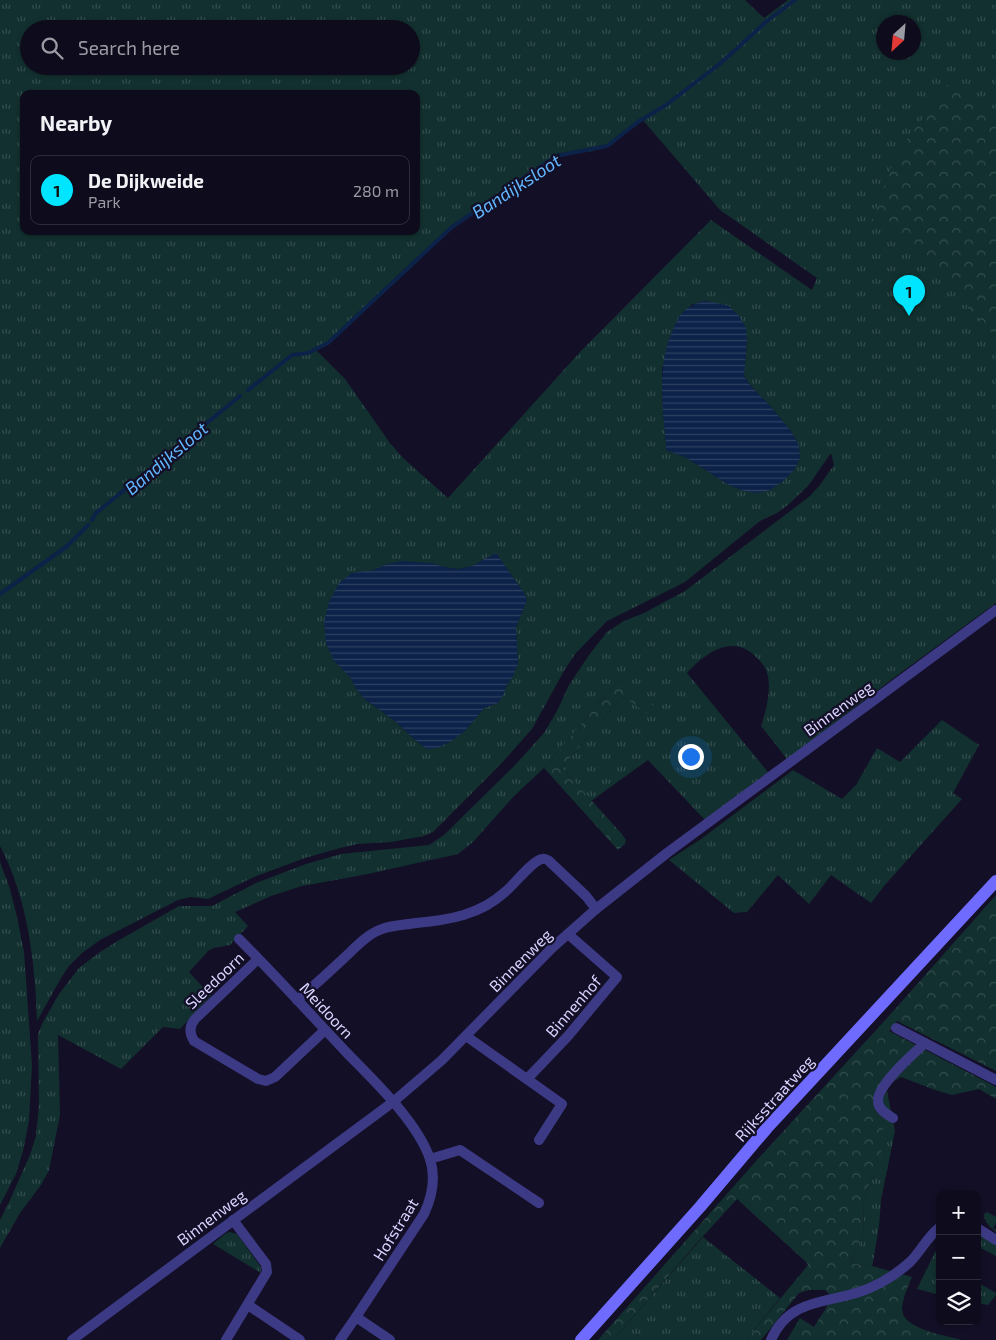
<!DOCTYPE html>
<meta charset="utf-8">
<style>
:root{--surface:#0e0b1c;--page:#1c1929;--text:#f1f3f6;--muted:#9b9ba3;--line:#2e2b3b;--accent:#00e5ff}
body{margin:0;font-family:"Exo 2",sans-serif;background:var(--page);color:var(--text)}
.controls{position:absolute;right:15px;bottom:15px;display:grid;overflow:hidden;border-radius:10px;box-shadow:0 1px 4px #0004}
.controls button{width:45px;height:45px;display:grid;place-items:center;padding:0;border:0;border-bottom:1px solid var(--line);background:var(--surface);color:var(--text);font:25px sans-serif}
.compass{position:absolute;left:876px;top:15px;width:45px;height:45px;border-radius:50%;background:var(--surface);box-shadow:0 1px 4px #0004;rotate:206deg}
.you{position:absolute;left:690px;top:756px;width:18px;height:18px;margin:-12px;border:4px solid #fff;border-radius:50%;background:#1a73e8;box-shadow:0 0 0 8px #1a73e833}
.badge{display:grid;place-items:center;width:32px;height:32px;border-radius:50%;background:var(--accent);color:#111;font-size:16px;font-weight:700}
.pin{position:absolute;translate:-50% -41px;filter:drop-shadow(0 1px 2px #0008)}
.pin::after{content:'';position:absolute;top:26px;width:18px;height:15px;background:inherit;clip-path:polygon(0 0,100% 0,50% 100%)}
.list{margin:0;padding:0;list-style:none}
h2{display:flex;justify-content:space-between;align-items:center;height:65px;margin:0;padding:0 20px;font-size:21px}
h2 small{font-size:16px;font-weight:400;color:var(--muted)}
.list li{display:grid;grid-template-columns:32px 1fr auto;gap:15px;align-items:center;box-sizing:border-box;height:70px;margin:0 10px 10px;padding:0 10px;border:1px solid var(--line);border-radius:10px}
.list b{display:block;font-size:19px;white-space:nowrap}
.list p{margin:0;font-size:16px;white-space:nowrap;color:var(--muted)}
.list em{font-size:16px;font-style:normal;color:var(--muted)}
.icon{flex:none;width:28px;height:28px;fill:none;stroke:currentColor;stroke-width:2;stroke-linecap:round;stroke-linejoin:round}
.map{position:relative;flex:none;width:996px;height:1340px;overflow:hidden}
.search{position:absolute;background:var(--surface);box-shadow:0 1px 4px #0004;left:20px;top:20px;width:400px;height:55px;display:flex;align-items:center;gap:12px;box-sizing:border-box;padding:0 18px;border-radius:28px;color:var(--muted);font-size:19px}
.panel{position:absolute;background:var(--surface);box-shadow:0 1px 4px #0004;left:20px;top:90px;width:400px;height:145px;border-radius:10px}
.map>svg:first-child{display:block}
.grass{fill:url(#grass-tufts);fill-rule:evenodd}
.forest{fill:url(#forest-crowns)}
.water{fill:url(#water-rules)}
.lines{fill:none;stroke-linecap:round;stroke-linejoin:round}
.stream{stroke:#0c2248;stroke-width:4}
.minor{stroke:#3d3a85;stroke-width:10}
.secondary{stroke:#6f6bff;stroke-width:12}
.labels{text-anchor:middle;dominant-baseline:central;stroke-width:4.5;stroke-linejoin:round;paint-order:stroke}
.street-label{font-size:16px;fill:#d9d4ff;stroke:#130f26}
.water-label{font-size:18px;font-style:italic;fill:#62b6ff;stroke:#130f26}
</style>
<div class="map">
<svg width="996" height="1340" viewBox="0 0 996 1340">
<defs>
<pattern id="grass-tufts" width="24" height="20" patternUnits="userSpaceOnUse" patternTransform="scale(1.25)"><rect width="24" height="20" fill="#12302f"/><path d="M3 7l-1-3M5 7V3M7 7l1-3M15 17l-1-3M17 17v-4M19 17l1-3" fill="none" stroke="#344d4e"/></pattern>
<pattern id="forest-crowns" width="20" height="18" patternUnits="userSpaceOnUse" patternTransform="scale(1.25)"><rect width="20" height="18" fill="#12302f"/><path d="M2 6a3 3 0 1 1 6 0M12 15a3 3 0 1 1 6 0" fill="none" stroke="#344d4e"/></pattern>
<pattern id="water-rules" width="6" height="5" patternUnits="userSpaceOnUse" patternTransform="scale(1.25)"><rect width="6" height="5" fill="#0c2248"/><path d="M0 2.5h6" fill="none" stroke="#2f4163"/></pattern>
</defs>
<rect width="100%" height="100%" fill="#130f26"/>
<g class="grass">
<path d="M0 0H745L764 18 788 0H996V603L899 674 787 759 761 726C766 712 772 688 767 673 766 667 761 662 756 657 733 633 705 653 687 673L768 772 705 820 648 760 591 801 563 769V766L622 697H624L652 716 621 680 618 681 544 768 513 797 473 842 458 854 363 875 302 886 271 896 235 912 248 926 230 945 214 948 209 950 189 972 211 996 180 1029 163 1027 121 1069 58 1035 60 1115 49 1170 41 1185 20 1213 0 1248V1220L10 1200 30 1155 36 1136 39 1105 38 1034 43 1022 59 994 79 968 100 952 121 939 179 906H212L256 883 306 864 341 854 429 845 444 835 516 764 544 733 557 711 569 685 589 655 607 632 624 621 644 613 685 591 810 496 820 485 834 465 831 453 808 486 788 505 777 513 760 521 685 582 607 621 576 653 565 669 532 729 499 766 433 832 424 836 391 842 358 844 340 848 305 858 254 877 208 899 191 897 178 900 100 940 82 953 69 966 61 978 37 1021C35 962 28 899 0 846ZM884 22H914V52H884ZM29 29H411V66H29ZM24 94H416V231H24ZM642 119 720 210 817 278 812 290 711 220 580 352 448 498 403 458 390 443 345 379 316 350 327 342 412 262 452 227 498 193 558 153 590 152 612 145 637 122ZM702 301 713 302 747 341 744 375 749 384 771 407 791 431 799 446 744 491 729 485 685 457 666 450V444L662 397V368L691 305ZM496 553 524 593 526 602 516 627 518 664 498 703 484 708 465 731 427 749 414 739 395 721 366 700 357 690 350 677 364 571H371L388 564 431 563 448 568 459 569 472 566Z"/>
<polygon points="942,720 979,745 953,793 962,799 884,886 871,903 831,875 809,904 778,875 747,912 734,913 669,860 701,839 793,770 842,799 856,785 877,748 900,762"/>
<polygon points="0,862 10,889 17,917 24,952 32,1065 29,1121 23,1151 16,1174 0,1205"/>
<polygon points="887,1091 895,1131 881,1200 879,1226 873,1262 872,1266 849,1263 863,1238 864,1200 868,1187 876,1172 881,1106 883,1099"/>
<path d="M987 1212 996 1217V1223L993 1228 996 1230V1232C990 1227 984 1222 984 1214Z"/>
<polygon points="230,1232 237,1234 261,1267 261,1273 213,1244 226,1233"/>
<polygon points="977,1233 996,1244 996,1256 977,1246"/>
<polygon points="703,1237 780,1298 746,1340 613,1340"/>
<polygon points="940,1242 940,1295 917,1289"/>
<polygon points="977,1282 996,1293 996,1295 988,1305 977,1303"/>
</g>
<g class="forest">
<polygon points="949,83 996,117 996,337 974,314 923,254 894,234 871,222 892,166 903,145"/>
<polygon points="621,680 660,709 652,717 624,697 622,697 563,766 563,769 621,833 626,840 625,844 618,850 544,768 618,681"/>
<path d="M996 895V1071L897 1021 889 1031 996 1087V1099L979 1089 952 1095 935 1090 901 1077 891 1083 883 1099 881 1105 883 1123 882 1149 876 1172 868 1187 864 1200 863 1238 849 1263 872 1266 912 1277C908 1287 902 1299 902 1310 903 1329 947 1336 962 1340H787L800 1318 814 1327 826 1308 830 1295 825 1290H809L799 1293 761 1340H746L808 1265 806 1262 737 1199 696 1244 613 1340H598L756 1161 888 1017Z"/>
</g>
<g class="water">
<path d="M702 301 713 302 729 306 739 316 746 328 747 341 744 376 749 384 771 407 791 431 799 446 800 458 794 470 782 482 770 490 758 493 744 491 729 485 685 457 666 450V444C662 403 656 361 676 323 678 320 679 315 682 313 687 307 695 304 702 301Z"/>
<polygon points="496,553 524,593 527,600 516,627 518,664 512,678 506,686 504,694 498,703 484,708 465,731 450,742 437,748 427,749 414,739 395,721 366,700 357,690 350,677 334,661 326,643 324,622 329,602 339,583 352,573 364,571 371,571 388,564 402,561 431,563 448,568 459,569 472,566"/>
</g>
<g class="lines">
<g class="stream">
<polyline points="248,390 292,355 308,353 328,343 452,227 556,156 607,146 638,122 666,105 722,62 767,21 795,0"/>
<polyline points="92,520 96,513 240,396"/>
<polyline points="0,594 66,547 88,525"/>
</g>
<g class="minor">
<path d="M239 939C276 976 311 1015 346 1052 374 1081 417 1121 430 1159 436 1178 432 1197 424 1214L356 1317 340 1340"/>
<path d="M258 959 195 1019C189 1026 189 1033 194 1041L258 1079 266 1081 275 1077 325 1030"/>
<path d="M297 1000C313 987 328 973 343 959 355 948 367 934 382 929 393 925 405 925 416 923 449 920 480 915 505 892 513 886 533 860 542 859 545 858 546 859 549 861L586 896 596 909"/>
<polyline points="896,1028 996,1080"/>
<polyline points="466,1036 562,1104 539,1140"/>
<polyline points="527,1079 568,1036 617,977 568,934"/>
<path d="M893 1118C886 1114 878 1109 878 1101 877 1085 913 1054 925 1043"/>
<polyline points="430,1159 460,1150 539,1203"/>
<polyline points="977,1228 996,1240"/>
<polyline points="248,1305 300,1340"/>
<polyline points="356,1317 390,1340"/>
<polyline points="72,1340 393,1102 442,1060 552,948 596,909 667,853 996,610"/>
<polyline points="226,1340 267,1272 266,1264 233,1220"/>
<path d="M771 1340C791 1294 835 1305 872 1287 885 1281 899 1272 910 1262 921 1251 927 1237 940 1227"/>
</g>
<polyline class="secondary" points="581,1340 700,1207 767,1128 996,881"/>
</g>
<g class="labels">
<g class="street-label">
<text transform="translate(838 708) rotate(-36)">Binnenweg</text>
<text transform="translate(520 960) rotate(-45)">Binnenweg</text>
<text transform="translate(214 980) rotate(-44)">Sleedoorn</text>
<text transform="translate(573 1006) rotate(-49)">Binnenhof</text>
<text transform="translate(327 1010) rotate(47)">Meidoorn</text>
<text transform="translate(774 1098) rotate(-48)">Rijksstraatweg</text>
<text transform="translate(211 1217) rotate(-37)">Binnenweg</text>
<text transform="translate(395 1229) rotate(-58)">Hofstraat</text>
</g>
<g class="water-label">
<text transform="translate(516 186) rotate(-33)">Bandijksloot</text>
<text transform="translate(166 458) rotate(-40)">Bandijksloot</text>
</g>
</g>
</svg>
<div class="controls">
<button>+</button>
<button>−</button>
<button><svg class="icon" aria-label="layers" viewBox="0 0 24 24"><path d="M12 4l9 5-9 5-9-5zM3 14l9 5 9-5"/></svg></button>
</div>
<svg class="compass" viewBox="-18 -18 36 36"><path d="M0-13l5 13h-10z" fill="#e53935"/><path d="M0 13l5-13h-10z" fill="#9b9ba3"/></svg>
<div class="you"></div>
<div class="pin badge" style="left:909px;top:316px">1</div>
<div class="search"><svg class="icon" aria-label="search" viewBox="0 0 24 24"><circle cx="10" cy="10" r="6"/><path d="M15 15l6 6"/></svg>Search here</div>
<section class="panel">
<h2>Nearby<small></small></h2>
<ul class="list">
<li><span class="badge">1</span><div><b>De Dijkweide</b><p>Park</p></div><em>280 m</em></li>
</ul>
</section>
</div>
